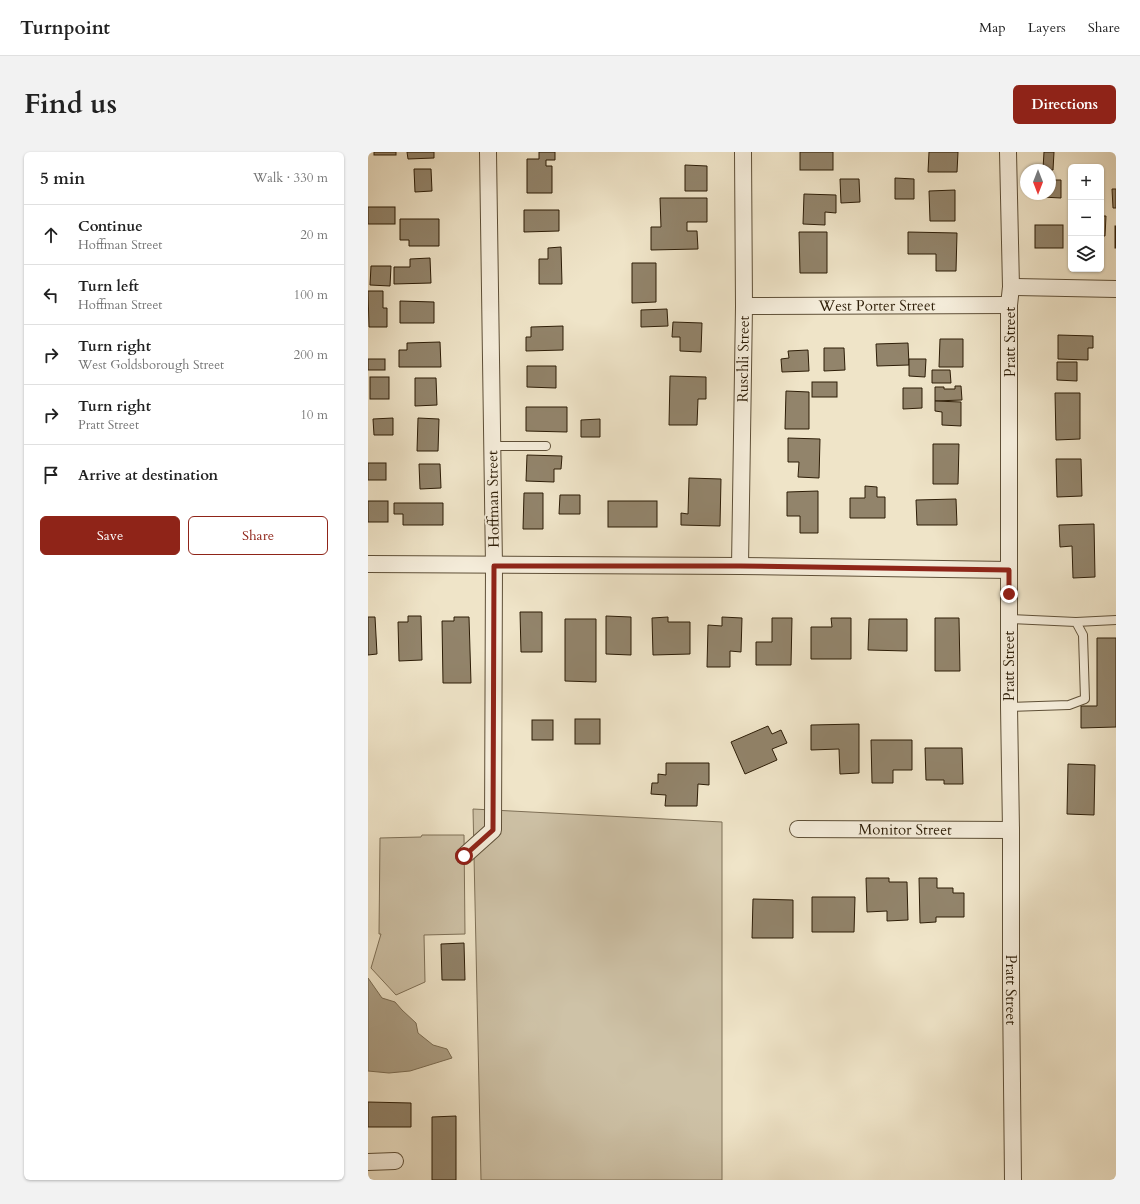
<!DOCTYPE html>
<meta charset="utf-8">
<style>
:root{--surface:#fff;--page:#f2f2f2;--text:#222;--muted:#767676;--line:#e0e0e0;--accent:#8f2418}
body{margin:0;font-family:Cardo,serif;background:var(--page);color:var(--text)}
.controls{position:absolute;right:12px;top:12px;display:grid;overflow:hidden;border-radius:6px;box-shadow:0 1px 3px #0004}
.controls button{width:36px;height:36px;display:grid;place-items:center;padding:0;border:0;border-bottom:1px solid var(--line);background:var(--surface);color:var(--text);font:20px sans-serif}
.compass{position:absolute;left:652px;top:12px;width:36px;height:36px;border-radius:50%;background:var(--surface);box-shadow:0 1px 3px #0004;rotate:180deg}
.stop{position:absolute;width:12px;height:12px;margin:-9px;border:3px solid #8f2418;border-radius:50%;background:#fff}
.stop.end{background:#8f2418;border-color:#fff;box-shadow:0 1px 4px #0008}
.list{margin:0;padding:0;list-style:none}
h2{display:flex;justify-content:space-between;align-items:center;height:52px;margin:0;padding:0 16px;font-size:17px}
h2 small{font-size:13px;font-weight:400;color:var(--muted)}
.list li{display:grid;grid-template-columns:26px 1fr auto;gap:12px;align-items:center;box-sizing:border-box;height:60px;padding:0 16px;border-top:1px solid var(--line)}
.list b{display:block;font-size:15px;white-space:nowrap}
.list p{margin:0;font-size:13px;white-space:nowrap;color:var(--muted)}
.list em{font-size:13px;font-style:normal;color:var(--muted)}
.actions{display:flex;gap:8px;padding:12px 16px}
.actions a{flex:1;padding:9px 0;border:1px solid var(--accent);border-radius:6px;text-align:center;font-size:14px;color:var(--accent)}
.actions .main{background:var(--accent);color:#fff}
.icon{flex:none;width:22px;height:22px;fill:none;stroke:currentColor;stroke-width:2;stroke-linecap:round;stroke-linejoin:round}
.map{position:relative;flex:none;width:748px;height:1028px;overflow:hidden;border-radius:6px}
header{display:flex;align-items:center;gap:24px;box-sizing:border-box;height:56px;padding:0 20px;background:var(--surface);border-bottom:1px solid var(--line)}
header strong{font-size:19px}
nav{display:flex;gap:22px;margin-inline-start:auto;font-size:14px}
.intro{display:flex;align-items:center;justify-content:space-between;box-sizing:border-box;height:96px;padding:0 24px}
h1{margin:0;font-size:28px}
.button{padding:10px 18px;border-radius:6px;background:var(--accent);color:#fff;font-size:14px;font-weight:700}
main{display:flex;gap:24px;padding:0 24px}
aside{flex:1;background:var(--surface);border-radius:6px;box-shadow:0 1px 3px #0004}
.map>svg:first-child{display:block}
.green{fill:#cec2a7;stroke:#7e7057}
.water{fill:#ada086;stroke:#7a6c53}
.building{fill:#92846b;stroke:#2d1d07}
.lines{fill:none;stroke-linecap:round;stroke-linejoin:round}
.service-casing{stroke:#5e4f37;stroke-width:10}
.minor-casing{stroke:#5e4f37;stroke-width:18}
.service{stroke:#f5eddb;stroke-width:8}
.minor{stroke:#f5eddb;stroke-width:16}
.route{stroke:#8f2418;stroke-width:5}
.labels{text-anchor:middle;dominant-baseline:central;stroke-width:4;stroke-linejoin:round;paint-order:stroke}
.street-label{font-size:15px;fill:#2d1d07;stroke:#f5eddb}
</style>
<header>
<strong>Turnpoint</strong>
<nav><a>Map</a><a>Layers</a><a>Share</a></nav>
</header>
<div class="intro"><h1>Find us</h1><a class="button">Directions</a></div>
<main>
<aside>
<h2>5 min<small>Walk · 330 m</small></h2>
<ul class="list">
<li><svg class="icon" aria-label="ahead" viewBox="0 0 24 24"><path d="M12 20V5M6 11l6-6 6 6"/></svg><div><b>Continue</b><p>Hoffman Street</p></div><em>20 m</em></li>
<li><svg class="icon" aria-label="left" viewBox="0 0 24 24"><path d="M17 20v-9H6M10 6l-5 5 5 5"/></svg><div><b>Turn left</b><p>Hoffman Street</p></div><em>100 m</em></li>
<li><svg class="icon" aria-label="right" viewBox="0 0 24 24"><path d="M7 20v-9h11M14 6l5 5-5 5"/></svg><div><b>Turn right</b><p>West Goldsborough Street</p></div><em>200 m</em></li>
<li><svg class="icon" aria-label="right" viewBox="0 0 24 24"><path d="M7 20v-9h11M14 6l5 5-5 5"/></svg><div><b>Turn right</b><p>Pratt Street</p></div><em>10 m</em></li>
<li><svg class="icon" aria-label="arrive" viewBox="0 0 24 24"><path d="M6 21V4h12l-3 4 3 4H6"/></svg><div><b>Arrive at destination</b></div></li>
</ul>
<div class="actions"><a class="main">Save</a><a>Share</a></div>
</aside>
<div class="map">
<svg width="748" height="1028" viewBox="0 0 748 1028">
<rect width="100%" height="100%" fill="#efe4c8"/>
<filter id="stains"><feTurbulence type="fractalNoise" baseFrequency=".005" numOctaves="4"/><feColorMatrix values="0 0 0 0 .2 0 0 0 0 .09 0 0 0 0 .02 0 0 0 .5 -.17"/></filter>
<radialGradient id="worn" r=".72"><stop offset=".6" stop-color="#630" stop-opacity="0"/><stop offset="1" stop-color="#630" stop-opacity=".3"/></radialGradient>
<g class="green">
<polygon points="105,657 354,670 354,1028 113,1028"/>
<polygon points="54,683 96,683 97,782 56,783 57,830 28,843 3,816 13,782 11,782 12,686 53,685"/>
</g>
<polygon class="water" points="0,826 14,846 27,850 34,858 48,871 50,881 65,893 79,897 84,906 42,919 21,921 0,919"/>
<g class="building">
<rect x="6" y="0" width="22" height="3"/>
<polygon points="39,0 66,0 66,6 40,7"/>
<polygon points="171,0 187,0 187,8 178,8 178,14 184,14 184,41 159,41 159,7 171,7"/>
<rect x="432" y="0" width="33" height="18"/>
<polygon points="561,0 590,0 589,20 560,20"/>
<polygon points="676,0 686,0 685,18 675,17"/>
<polygon points="317,13 339,14 339,39 317,39"/>
<polygon points="46,17 63,17 64,39 47,40"/>
<polygon points="527,26 546,27 546,47 527,47"/>
<polygon points="472,27 491,27 492,50 473,51"/>
<polygon points="682,28 693,28 693,46 674,45 674,42 682,42"/>
<polygon points="744,37 748,37 748,56 745,56"/>
<polygon points="587,38 587,69 562,69 561,39"/>
<polygon points="436,42 468,43 468,61 457,60 457,73 435,72"/>
<polygon points="292,46 339,46 339,70 319,70 319,79 329,79 330,97 283,98 283,75 293,75"/>
<rect x="0" y="55" width="27" height="17"/>
<polygon points="156,58 191,58 191,79 156,80"/>
<polygon points="733,64 738,64 737,84 734,84 733,101"/>
<polygon points="32,67 71,67 71,94 41,94 41,88 32,88"/>
<rect x="667" y="73" width="28" height="23"/>
<rect x="747" y="74" width="1" height="22"/>
<polygon points="431,80 459,80 459,121 432,121"/>
<polygon points="540,80 589,81 588,119 568,119 568,102 540,102"/>
<polygon points="193,95 194,132 171,132 171,107 180,107 180,96"/>
<polygon points="62,106 63,131 26,132 26,115 42,115 42,107"/>
<polygon points="264,111 288,111 288,150 264,151"/>
<polygon points="3,114 23,114 22,134 2,133"/>
<polygon points="0,139 15,139 15,156 19,156 19,175 1,175"/>
<polygon points="32,149 66,150 66,171 32,171"/>
<polygon points="299,157 300,174 273,175 273,158"/>
<polygon points="305,170 334,171 333,200 312,199 312,185 304,185"/>
<polygon points="195,174 195,198 158,199 158,185 163,185 163,175"/>
<polygon points="690,183 725,184 725,196 720,196 720,208 690,207"/>
<polygon points="572,187 595,187 595,215 571,215"/>
<polygon points="72,190 73,215 31,215 31,198 39,198 39,191"/>
<polygon points="540,191 541,213 509,214 508,192"/>
<polygon points="456,196 476,196 477,218 456,219"/>
<polygon points="440,198 441,219 414,220 413,207 421,206 420,199"/>
<rect x="0" y="207" width="17" height="11"/>
<polygon points="541,207 558,207 557,225 541,224"/>
<polygon points="689,210 709,210 709,229 689,228"/>
<polygon points="159,214 188,214 188,236 159,235"/>
<polygon points="564,218 582,218 583,231 564,231"/>
<polygon points="302,224 338,225 338,247 330,247 329,273 301,273"/>
<rect x="2" y="225" width="19" height="22"/>
<polygon points="47,226 68,226 69,253 47,254"/>
<rect x="444" y="230" width="25" height="15"/>
<polygon points="587,234 593,234 594,248 567,249 567,235 576,235 576,237 587,237"/>
<polygon points="535,236 554,236 554,256 535,257"/>
<polygon points="418,239 441,240 441,277 417,277"/>
<polygon points="687,241 712,241 712,287 688,288"/>
<polygon points="567,249 593,250 593,274 574,273 574,260 567,259"/>
<polygon points="158,255 199,255 199,280 158,279"/>
<polygon points="25,266 25,283 6,283 5,267"/>
<polygon points="50,266 71,267 70,299 49,299"/>
<polygon points="232,267 232,285 213,285 213,268"/>
<polygon points="420,286 452,287 451,326 430,325 431,310 420,310"/>
<polygon points="565,292 591,292 590,332 565,332"/>
<polygon points="159,303 194,304 193,317 186,317 186,330 158,329"/>
<polygon points="688,307 713,307 714,344 689,345"/>
<rect x="0" y="311" width="18" height="17"/>
<polygon points="51,312 72,312 73,336 52,337"/>
<polygon points="321,326 353,327 352,374 313,373 313,361 320,362"/>
<polygon points="497,334 509,335 509,345 517,345 517,366 482,366 482,346 497,346"/>
<polygon points="450,339 450,381 432,381 432,364 419,364 419,340"/>
<polygon points="156,341 175,341 175,377 155,377"/>
<polygon points="192,343 212,343 212,362 191,362"/>
<polygon points="588,347 589,373 549,373 548,348"/>
<rect x="0" y="349" width="20" height="21"/>
<rect x="240" y="349" width="49" height="26"/>
<polygon points="26,351 75,351 75,373 35,373 35,362 26,362"/>
<polygon points="726,372 727,425 705,426 704,394 692,395 691,373"/>
<polygon points="152,460 174,460 174,500 153,500"/>
<polygon points="40,464 53,464 54,508 31,509 30,470 40,470"/>
<polygon points="238,464 263,465 263,503 238,502"/>
<polygon points="0,465 7,465 9,502 0,503"/>
<polygon points="86,465 101,465 103,531 75,531 74,469 86,469"/>
<polygon points="300,465 300,470 322,470 322,502 285,503 284,466"/>
<polygon points="354,465 374,466 373,500 362,499 362,515 339,515 340,473 354,474"/>
<polygon points="404,466 424,466 423,513 388,513 388,490 404,490"/>
<polygon points="463,466 483,466 483,507 443,507 443,475 464,475"/>
<polygon points="567,466 591,466 592,519 567,519"/>
<polygon points="197,467 228,467 228,530 197,529"/>
<polygon points="501,467 539,467 539,499 500,498"/>
<polygon points="729,486 748,486 748,575 713,576 713,554 729,554"/>
<rect x="207" y="567" width="25" height="25"/>
<rect x="164" y="568" width="21" height="20"/>
<polygon points="491,572 491,621 472,622 471,597 443,598 443,573"/>
<polygon points="400,574 404,582 413,578 419,591 404,597 409,608 377,622 363,590"/>
<polygon points="503,588 544,588 544,618 525,618 525,631 504,631"/>
<polygon points="557,596 594,596 595,632 576,632 576,628 558,628"/>
<polygon points="298,611 341,611 341,633 330,632 329,654 297,654 298,643 283,642 284,631 290,631 290,622 298,623"/>
<polygon points="700,612 727,613 726,663 699,662"/>
<polygon points="498,726 521,726 521,730 539,730 540,768 519,769 519,759 499,760"/>
<polygon points="551,726 569,726 569,736 585,736 585,741 596,741 596,765 568,765 568,770 552,771"/>
<polygon points="444,745 487,745 486,780 444,780"/>
<polygon points="385,747 425,748 425,786 384,786"/>
<polygon points="96,791 97,828 74,828 73,792"/>
<polygon points="0,950 43,951 43,975 0,975"/>
<polygon points="88,964 88,1028 64,1028 64,965"/>
</g>
<g class="lines">
<defs>
<g id="service">
<polyline points="125,294 178,294"/>
<polyline points="641,467 708,470 715,483 717,547 701,553 641,555"/>
<polyline points="708,470 748,468"/>
</g>
<g id="minor">
<path id="s1" d="M640 0 643 135 641 153V555L643 678V836L645 1028"/>
<polyline points="643,135 748,137"/>
<path id="s2" d="M376 154 641 153"/>
<polyline points="0,412 372,414 641,418"/>
<path id="s3" d="M372 414 376 154 375 0"/>
<path id="s4" d="M430 677 643 678"/>
<polyline points="96,704 125,678 126,414 120,0"/>
<polyline points="0,1010 27,1009"/>
</g>
</defs>
<use href="#service" class="service-casing"/>
<use href="#minor" class="minor-casing"/>
<use href="#service" class="service"/>
<use href="#minor" class="minor"/>
</g>
<g class="lines">
<polyline class="route" points="96,704 125,678 126,414 372,414 641,418 641,442"/>
</g>
<g class="labels">
<g class="street-label">
<text stroke="none"><textPath href="#s2" startOffset="133">West Porter Street</textPath></text>
<text transform="translate(642 190) rotate(-90)">Pratt Street</text>
<text stroke="none"><textPath href="#s3" startOffset="207">Ruschli Street</textPath></text>
<text transform="translate(125 347) rotate(-91)">Hoffman Street</text>
<text transform="translate(641 514) rotate(-90)">Pratt Street</text>
<text stroke="none"><textPath href="#s4" startOffset="107">Monitor Street</textPath></text>
<text stroke="none"><textPath href="#s1" startOffset="838">Pratt Street</textPath></text>
</g>
</g>
<rect width="100%" height="100%" filter="url(#stains)"/>
<rect width="100%" height="100%" fill="url(#worn)"/>
</svg>
<div class="controls">
<button>+</button>
<button>−</button>
<button><svg class="icon" aria-label="layers" viewBox="0 0 24 24"><path d="M12 4l9 5-9 5-9-5zM3 14l9 5 9-5"/></svg></button>
</div>
<svg class="compass" viewBox="-18 -18 36 36"><path d="M0-13l5 13h-10z" fill="#e53935"/><path d="M0 13l5-13h-10z" fill="#767676"/></svg>
<div class="stop" style="left:96px;top:704px"></div>
<div class="stop end" style="left:641px;top:442px"></div>
</div>
</main>
